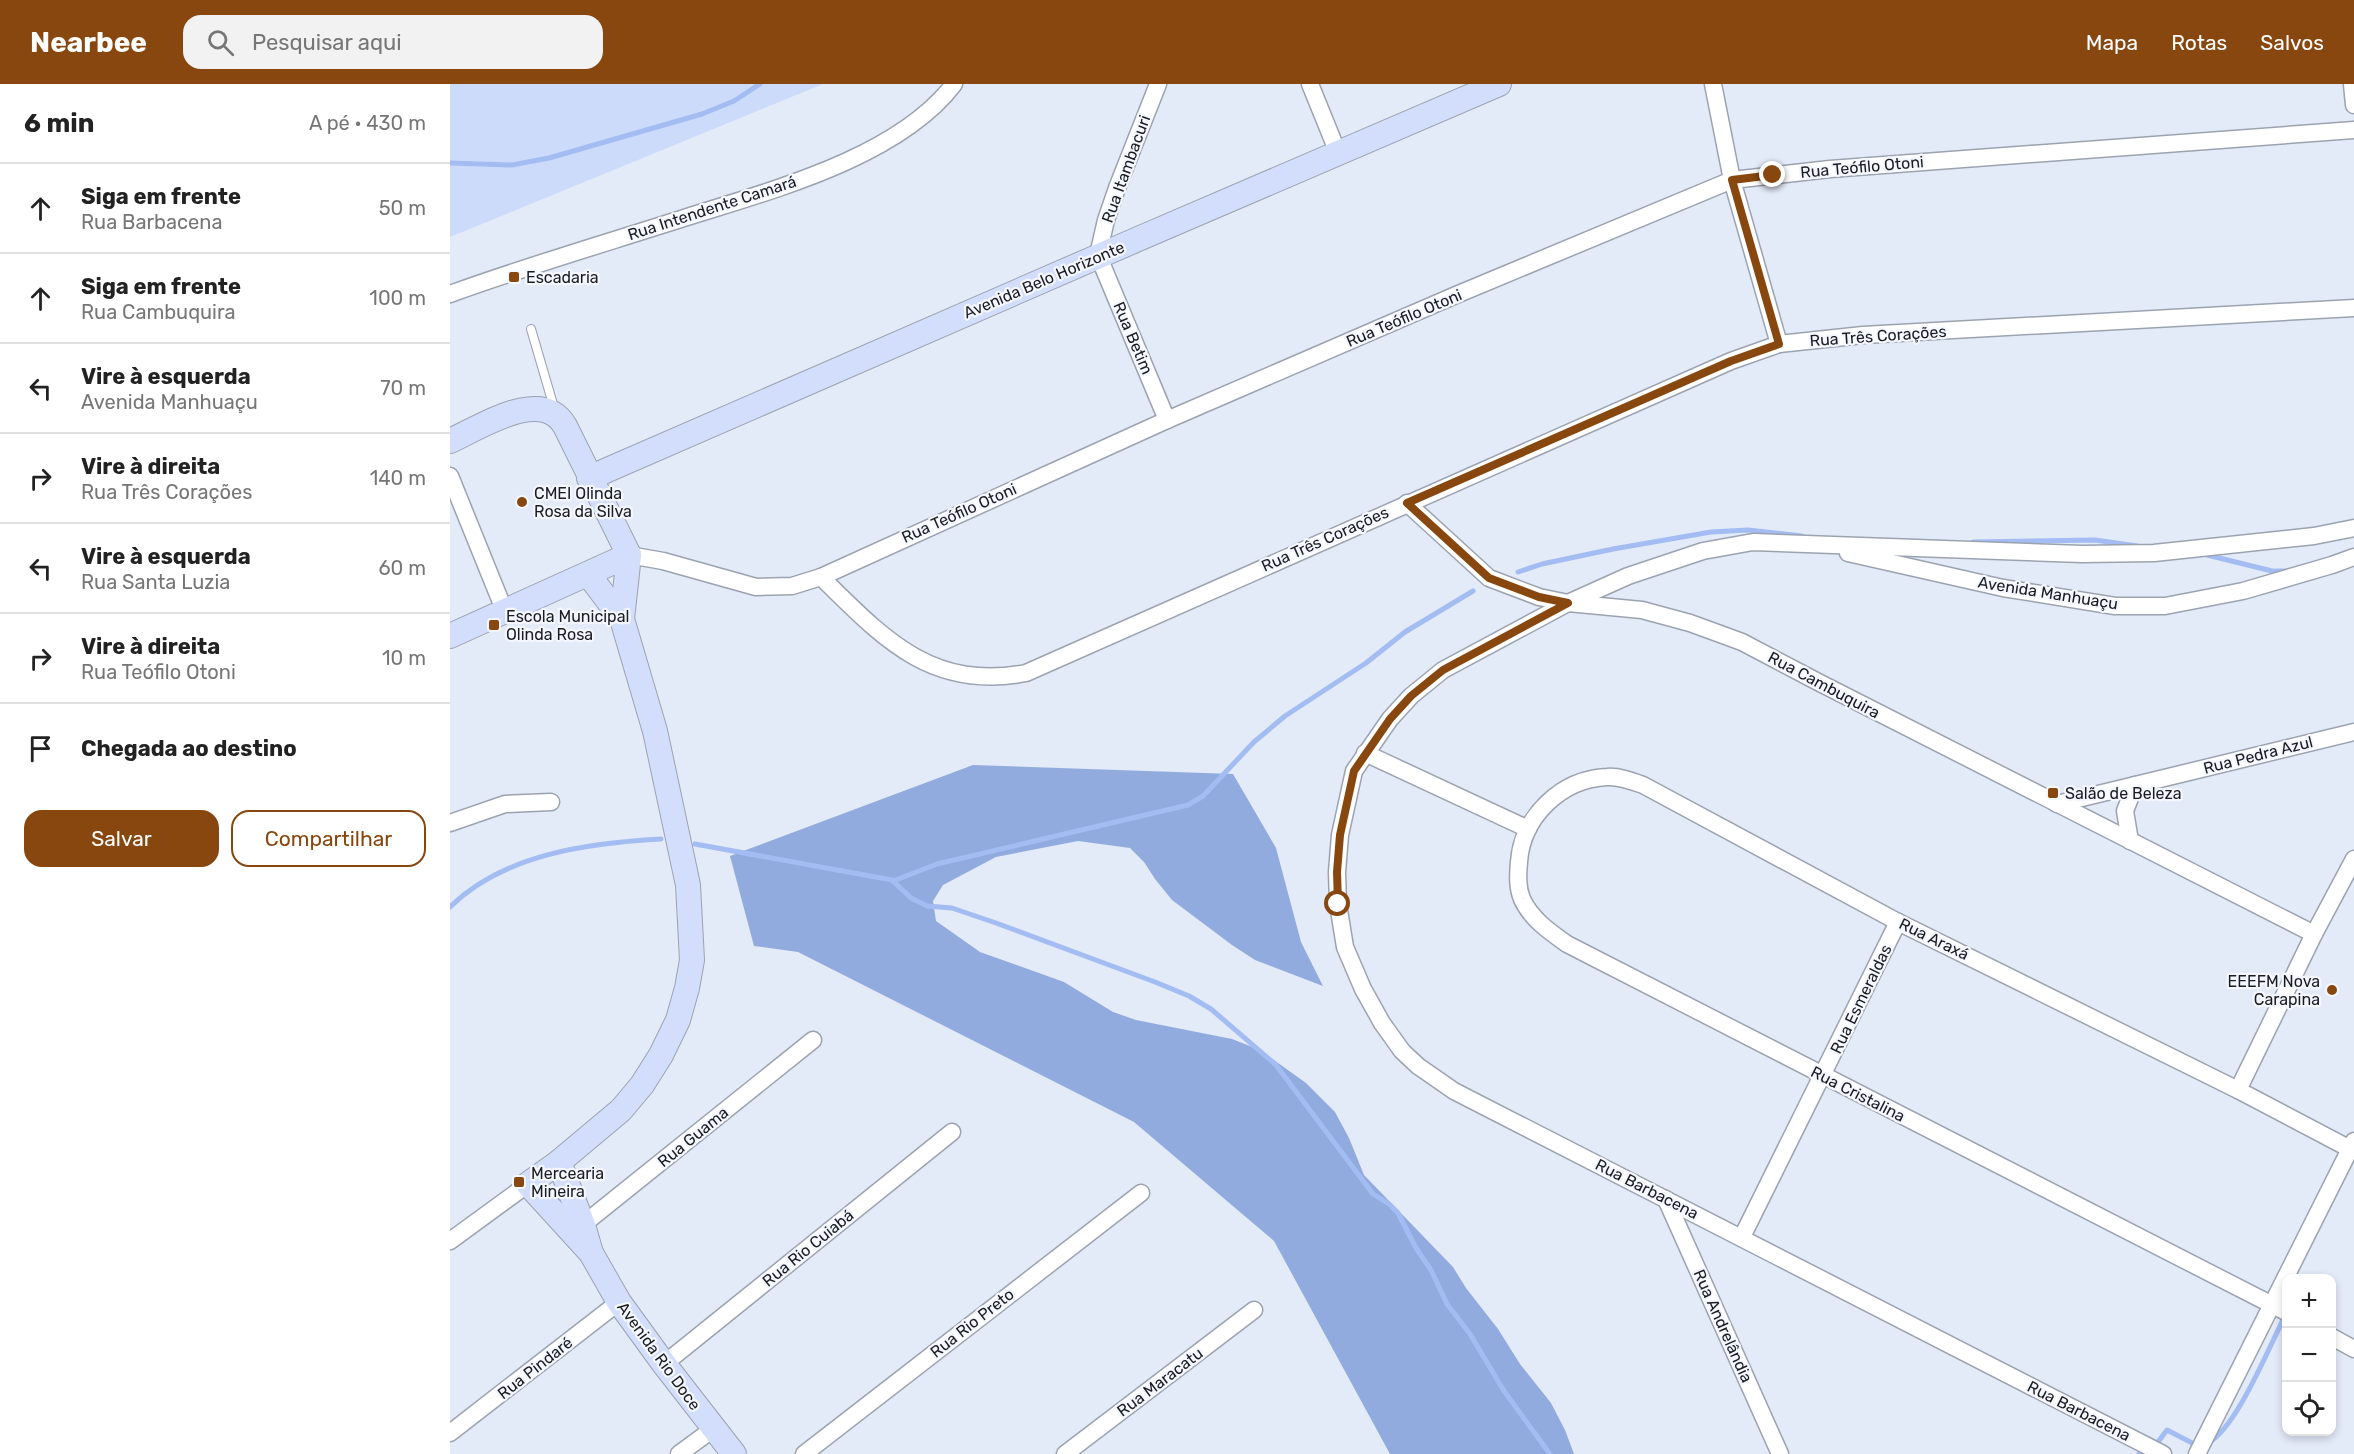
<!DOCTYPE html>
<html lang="pt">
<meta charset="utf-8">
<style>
:root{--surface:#fff;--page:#f2f2f2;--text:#222;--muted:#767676;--line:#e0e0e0;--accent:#87470e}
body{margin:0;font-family:Rubik,sans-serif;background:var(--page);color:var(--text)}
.controls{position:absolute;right:18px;bottom:18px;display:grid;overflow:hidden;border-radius:12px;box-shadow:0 3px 9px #0003}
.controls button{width:54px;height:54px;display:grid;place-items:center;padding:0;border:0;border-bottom:2px solid var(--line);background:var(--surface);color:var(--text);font:30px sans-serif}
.stop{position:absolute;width:18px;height:18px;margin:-14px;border:4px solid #87470e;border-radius:50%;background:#fff}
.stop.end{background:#87470e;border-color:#fff;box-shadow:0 2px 6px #0008}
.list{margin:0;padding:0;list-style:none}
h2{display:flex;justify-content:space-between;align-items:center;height:78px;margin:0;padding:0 24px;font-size:26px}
h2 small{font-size:20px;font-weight:400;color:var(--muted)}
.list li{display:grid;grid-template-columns:39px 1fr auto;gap:18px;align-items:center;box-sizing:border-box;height:90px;padding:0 24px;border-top:2px solid var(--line)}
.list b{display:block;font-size:22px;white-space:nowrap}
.list p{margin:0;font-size:20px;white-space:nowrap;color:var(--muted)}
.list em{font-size:20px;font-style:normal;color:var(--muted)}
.actions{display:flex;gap:12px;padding:18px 24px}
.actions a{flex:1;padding:14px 0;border:2px solid var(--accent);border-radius:18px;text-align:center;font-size:21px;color:var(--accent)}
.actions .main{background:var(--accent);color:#fff}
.icon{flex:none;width:33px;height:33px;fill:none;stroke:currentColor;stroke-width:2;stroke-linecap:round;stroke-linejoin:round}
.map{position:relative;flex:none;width:1904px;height:1370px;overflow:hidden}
header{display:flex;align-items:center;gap:36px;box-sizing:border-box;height:84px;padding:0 30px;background:var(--accent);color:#fff}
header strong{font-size:28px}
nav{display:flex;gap:33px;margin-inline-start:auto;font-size:21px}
.search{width:420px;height:54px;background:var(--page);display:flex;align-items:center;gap:15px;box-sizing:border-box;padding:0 21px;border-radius:18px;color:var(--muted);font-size:22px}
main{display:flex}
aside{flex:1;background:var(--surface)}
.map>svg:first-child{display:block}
.green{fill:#ccdbfa}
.forest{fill:#92abdf}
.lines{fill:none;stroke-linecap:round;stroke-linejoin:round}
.stream{stroke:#a3bcf2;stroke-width:5}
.lane-casing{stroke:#9ca3b0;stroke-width:10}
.street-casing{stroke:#9ca3b0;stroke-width:19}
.secondary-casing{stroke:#9ca3b0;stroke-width:26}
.lane{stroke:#fff;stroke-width:8}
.street{stroke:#fff;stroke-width:16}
.secondary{stroke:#d2defb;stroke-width:24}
.route{stroke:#87470e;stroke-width:8}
.poi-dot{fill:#87470e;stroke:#f4f7fd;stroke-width:2}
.labels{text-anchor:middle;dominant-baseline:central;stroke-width:4.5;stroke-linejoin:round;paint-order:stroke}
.street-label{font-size:16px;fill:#1a1c21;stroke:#f4f7fd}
.poi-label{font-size:16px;fill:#1a1c21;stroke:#f4f7fd;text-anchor:start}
</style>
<header>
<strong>Nearbee</strong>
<div class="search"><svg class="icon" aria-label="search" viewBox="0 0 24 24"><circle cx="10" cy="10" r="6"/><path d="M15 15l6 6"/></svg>Pesquisar aqui</div>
<nav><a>Mapa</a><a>Rotas</a><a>Salvos</a></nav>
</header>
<main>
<aside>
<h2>6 min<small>A pé · 430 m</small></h2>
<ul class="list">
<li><svg class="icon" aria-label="ahead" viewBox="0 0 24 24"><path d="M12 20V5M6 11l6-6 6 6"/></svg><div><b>Siga em frente</b><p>Rua Barbacena</p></div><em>50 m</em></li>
<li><svg class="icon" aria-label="ahead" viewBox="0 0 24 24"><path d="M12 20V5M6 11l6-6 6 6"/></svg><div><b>Siga em frente</b><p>Rua Cambuquira</p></div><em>100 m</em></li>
<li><svg class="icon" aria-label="left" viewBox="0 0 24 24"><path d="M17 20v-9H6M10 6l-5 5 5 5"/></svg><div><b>Vire à esquerda</b><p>Avenida Manhuaçu</p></div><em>70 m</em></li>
<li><svg class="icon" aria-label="right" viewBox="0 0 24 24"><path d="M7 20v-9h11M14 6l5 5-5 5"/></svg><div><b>Vire à direita</b><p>Rua Três Corações</p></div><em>140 m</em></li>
<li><svg class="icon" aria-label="left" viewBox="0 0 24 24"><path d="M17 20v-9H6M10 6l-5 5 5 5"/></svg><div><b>Vire à esquerda</b><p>Rua Santa Luzia</p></div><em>60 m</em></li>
<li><svg class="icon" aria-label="right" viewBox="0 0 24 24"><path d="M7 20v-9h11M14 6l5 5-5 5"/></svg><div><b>Vire à direita</b><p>Rua Teófilo Otoni</p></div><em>10 m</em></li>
<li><svg class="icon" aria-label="arrive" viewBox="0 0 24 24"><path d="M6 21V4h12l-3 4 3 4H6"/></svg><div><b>Chegada ao destino</b></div></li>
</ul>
<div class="actions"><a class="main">Salvar</a><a>Compartilhar</a></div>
</aside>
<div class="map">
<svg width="1904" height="1370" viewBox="0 0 1904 1370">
<rect width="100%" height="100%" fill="#e3eaf8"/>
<polygon class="green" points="0,0 373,0 0,153"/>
<polygon class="forest" points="523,681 783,690 826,764 851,858 873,902 805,876 782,861 722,816 705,795 694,778 680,764 628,757 546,773 493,801 483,817 486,837 530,868 614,898 663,928 686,936 782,955 810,966 856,999 885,1028 899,1054 914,1091 1003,1183 1016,1204 1048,1245 1070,1280 1101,1319 1115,1346 1124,1370 940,1370 824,1157 684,1038 348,868 304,862 280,772"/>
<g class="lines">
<g class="stream">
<polyline points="0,79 62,81 99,74 252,30 284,17 310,0"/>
<polyline points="1523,458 1645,456 1687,462"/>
<polyline points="1753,470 1822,487 1837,487"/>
<polyline points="1068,488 1092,480 1163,465 1261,448 1298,446 1352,452"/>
<polyline points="245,760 442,796 461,814 477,822 502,824 546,839 705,898 739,912 761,925 826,981 923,1110 939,1120 948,1129 966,1164 981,1186 997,1220 1020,1250 1054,1307 1100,1370"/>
<polyline points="443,797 487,780 738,721 753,712 804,658 835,632 916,579 955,548 1023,507"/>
<path d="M0 823C54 770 138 759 211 755"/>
<path d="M1758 1359C1787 1343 1818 1265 1834 1234"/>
<polyline points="1705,1362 1717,1346 1746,1361"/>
<polyline points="1689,1370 1691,1369"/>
</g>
<defs>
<polyline id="lane" points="81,245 105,327"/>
<g id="street">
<polyline points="708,0 667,104 656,136 648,171 717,336"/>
<polyline points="860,0 888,69"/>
<polyline points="1263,0 1282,96 1329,260"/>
<polyline points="1902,0 1904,21"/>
<path d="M0 210C77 182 156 159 234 134 319 107 448 74 504 0"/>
<polyline points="0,392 55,528"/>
<polyline points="957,419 1039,494 1089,513 1118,519 1192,526 1240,539 1292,558 1370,599 1864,850"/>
<polyline points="1398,469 1553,504 1665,522 1715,522 1793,507 1882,481 1904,473"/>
<polyline points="179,471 213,477 306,503 342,502 371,493 717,336 1006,211 1282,96 1380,85 1904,46"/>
<path d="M371 493C433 554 481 607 576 589L1281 277 1329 260 1413 251 1904 224"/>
<polyline points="915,669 1078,745"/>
<polyline points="1607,720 1904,648"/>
<polyline points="0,739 55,720 101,718"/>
<polyline points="1680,757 1675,727 1685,701"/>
<polyline points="1788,1006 1864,850 1904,775"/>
<polyline points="1216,1115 1330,1370"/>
<polyline points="125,1147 363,956"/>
<polyline points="1292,1153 1448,838"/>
<polyline points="0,1157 78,1100"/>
<path d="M1836 1228 1117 860C1100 848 1081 835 1072 815 1067 803 1068 790 1069 778 1072 733 1111 695 1157 693 1169 692 1182 697 1193 701L1448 838 1788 1006 1904 1067"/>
<polyline points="1882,1253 1904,1265"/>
<polyline points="214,1280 502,1048"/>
<polyline points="0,1349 169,1218"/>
<polyline points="229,1370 263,1345"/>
<polyline points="354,1370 691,1109"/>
<polyline points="615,1370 804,1226"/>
<polyline points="1713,1370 1004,1007 968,982 952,967 932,939 913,905 895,863 888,820 887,788 890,751 904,687 940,635 961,612 993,586 1118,519 1178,492 1253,467 1303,458 1632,470 1704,469 1864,452 1904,444"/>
<polyline points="1747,1370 1904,1057"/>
</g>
<g id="secondary">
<path d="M0 357C31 343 92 302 115 342L179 471"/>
<path d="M139 394C442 261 745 130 1049 0"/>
<polyline points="138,490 172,535"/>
<polyline points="0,552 179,471"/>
<polyline points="109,1078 133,1141 141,1169 169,1218 214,1280 284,1370"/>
<polyline points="141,1169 78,1100 109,1078 171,1026 192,1001 211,971 228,936 237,904 242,876 238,801 205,647 172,535 179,471"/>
</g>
</defs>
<use href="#lane" class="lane-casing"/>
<use href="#street" class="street-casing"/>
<use href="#secondary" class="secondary-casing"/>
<use href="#lane" class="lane"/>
<use href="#street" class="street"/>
<use href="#secondary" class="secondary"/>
</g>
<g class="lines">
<polyline class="route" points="888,820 887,788 890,751 904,687 940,635 961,612 993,586 1118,519 1089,513 1039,494 957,419 1281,277 1329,260 1282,96 1323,91"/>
</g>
<g class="poi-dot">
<rect x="58" y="187" width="12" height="12" rx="3"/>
<circle cx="72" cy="418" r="6"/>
<rect x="38" y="535" width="12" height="12" rx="3"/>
<rect x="1597" y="703" width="12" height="12" rx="3"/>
<circle cx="1882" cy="906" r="6"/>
<rect x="63" y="1092" width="12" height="12" rx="3"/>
</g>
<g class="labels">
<g class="street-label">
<text transform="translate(1412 83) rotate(-5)">Rua Teófilo Otoni</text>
<text transform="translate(676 85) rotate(-70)">Rua Itambacuri</text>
<text transform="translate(262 124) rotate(-18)">Rua Intendente Camará</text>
<text transform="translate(594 196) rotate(-23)">Avenida Belo Horizonte</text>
<text transform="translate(954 234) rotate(-23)">Rua Teófilo Otoni</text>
<text transform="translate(1428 252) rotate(-4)">Rua Três Corações</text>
<text transform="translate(683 254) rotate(67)">Rua Betim</text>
<text transform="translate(509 429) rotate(-24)">Rua Teófilo Otoni</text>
<text transform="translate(875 455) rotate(-24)">Rua Três Corações</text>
<text transform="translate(1598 509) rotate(9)">Avenida Manhuaçu</text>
<text transform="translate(1374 601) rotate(28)">Rua Cambuquira</text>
<text transform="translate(1808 671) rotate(-14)">Rua Pedra Azul</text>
<text transform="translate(1484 855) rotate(26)">Rua Araxá</text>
<text transform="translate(1411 915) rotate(-64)">Rua Esmeraldas</text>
<text transform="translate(1408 1010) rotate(27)">Rua Cristalina</text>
<text transform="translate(243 1053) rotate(-39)">Rua Guama</text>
<text transform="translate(1197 1105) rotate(27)">Rua Barbacena</text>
<text transform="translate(358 1164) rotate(-39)">Rua Rio Cuiabá</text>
<text transform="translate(522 1239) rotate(-38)">Rua Rio Preto</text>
<text transform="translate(1273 1242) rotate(66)">Rua Andrelândia</text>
<text transform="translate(209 1272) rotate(54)">Avenida Rio Doce</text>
<text transform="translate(85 1284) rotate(-38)">Rua Pindaré</text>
<text transform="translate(710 1298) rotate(-37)">Rua Maracatu</text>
<text transform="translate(1629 1327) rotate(27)">Rua Barbacena</text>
</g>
<g class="poi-label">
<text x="76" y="193">Escadaria</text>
<text x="84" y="409">CMEI Olinda<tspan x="84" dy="18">Rosa da Silva</tspan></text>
<text x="56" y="532">Escola Municipal<tspan x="56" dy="18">Olinda Rosa</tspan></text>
<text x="1615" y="709">Salão de Beleza</text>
<text x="1870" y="897" text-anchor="end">EEEFM Nova<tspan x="1870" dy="18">Carapina</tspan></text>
<text x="81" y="1089">Mercearia<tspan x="81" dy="18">Mineira</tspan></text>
</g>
</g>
</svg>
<div class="controls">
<button>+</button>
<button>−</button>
<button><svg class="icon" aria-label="locate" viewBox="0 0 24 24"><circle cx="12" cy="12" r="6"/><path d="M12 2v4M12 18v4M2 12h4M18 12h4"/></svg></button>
</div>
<div class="stop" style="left:888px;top:820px"></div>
<div class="stop end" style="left:1323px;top:91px"></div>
</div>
</main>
